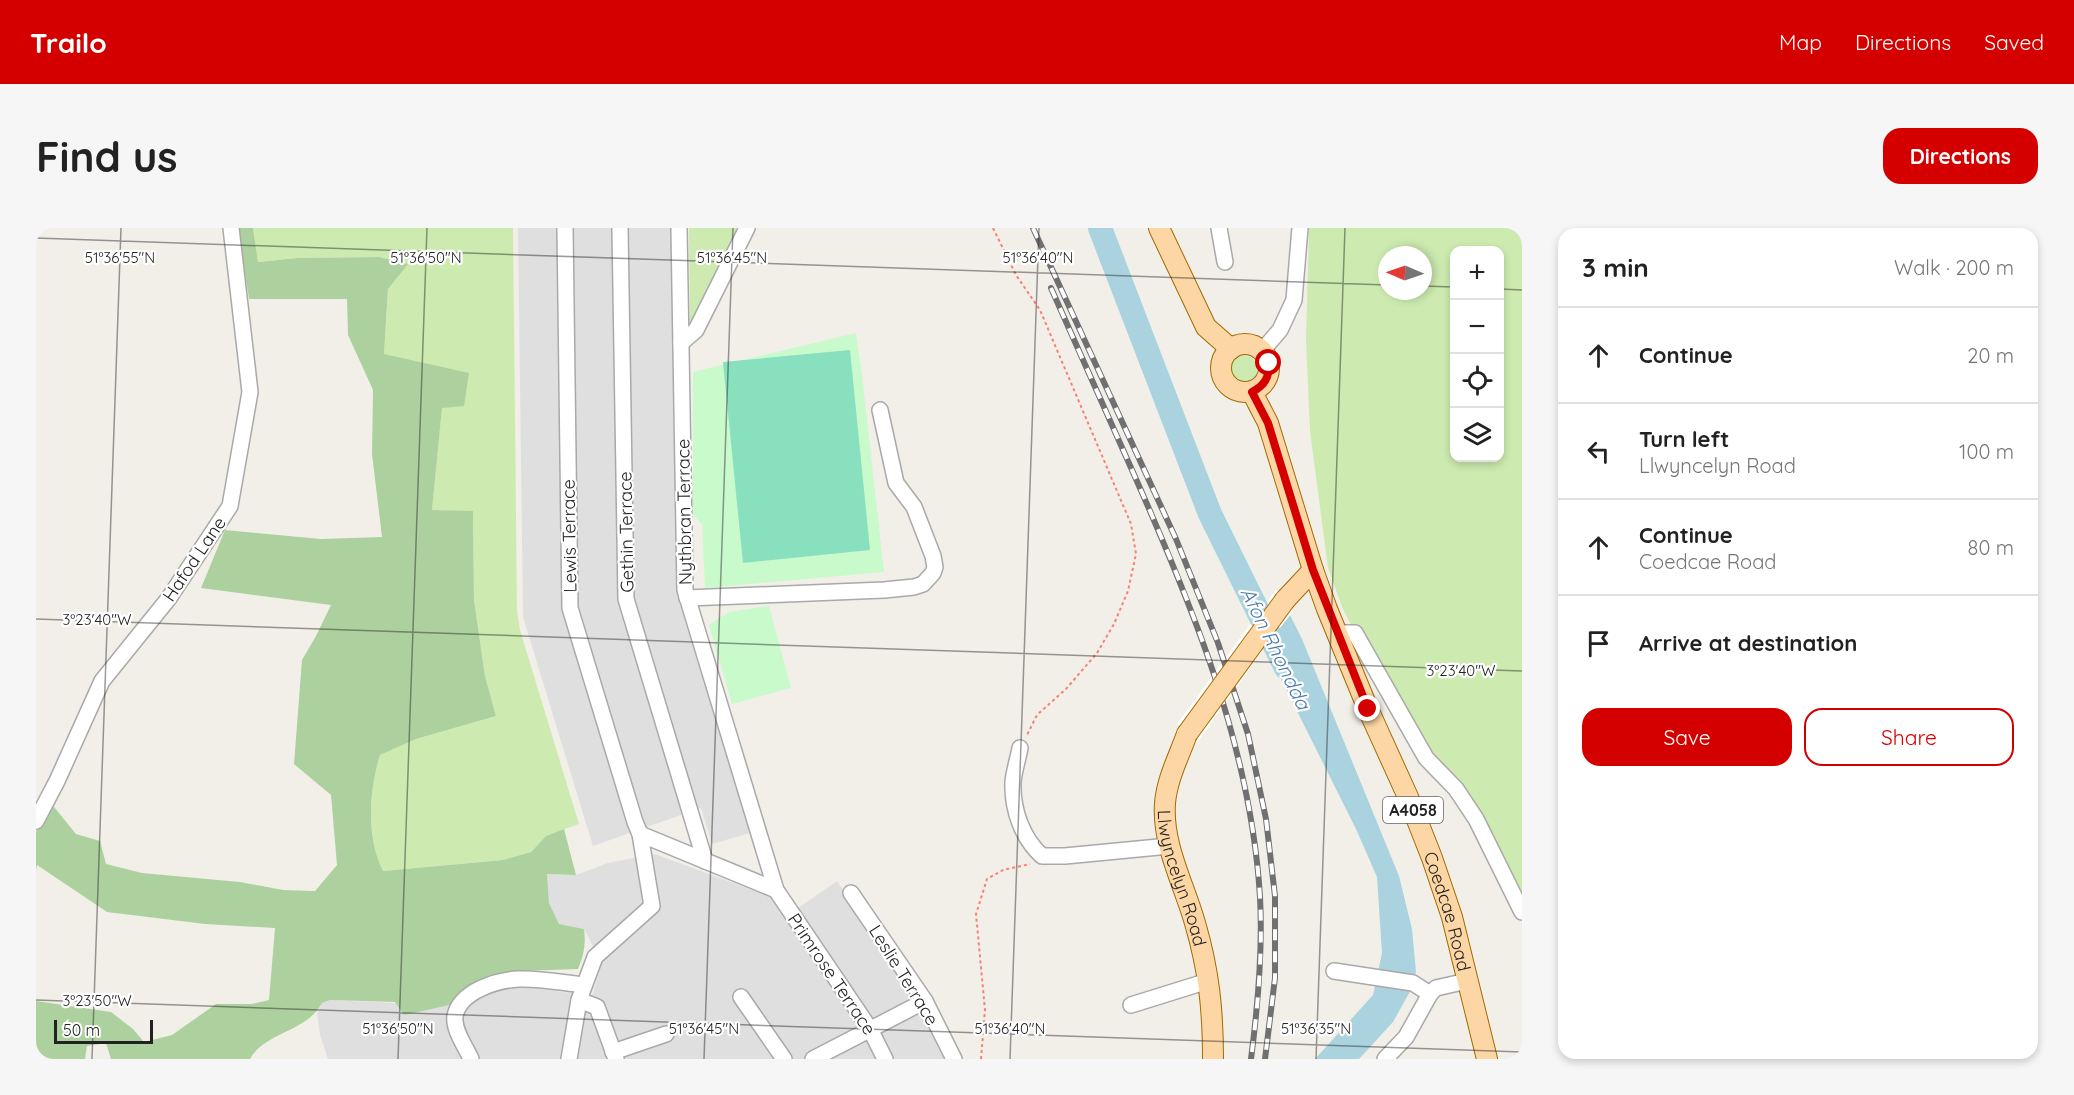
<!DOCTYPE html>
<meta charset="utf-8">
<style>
:root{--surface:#fff;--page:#f6f6f6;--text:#222;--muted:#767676;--line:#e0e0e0;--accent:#d40000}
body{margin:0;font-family:Quicksand,sans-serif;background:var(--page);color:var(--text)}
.controls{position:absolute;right:18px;top:18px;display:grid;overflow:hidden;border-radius:12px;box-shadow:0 3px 9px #0003}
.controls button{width:54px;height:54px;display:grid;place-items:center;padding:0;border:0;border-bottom:2px solid var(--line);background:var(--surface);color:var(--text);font:30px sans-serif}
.compass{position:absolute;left:1342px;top:18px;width:54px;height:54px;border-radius:50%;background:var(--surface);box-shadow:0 3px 9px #0003;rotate:272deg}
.scale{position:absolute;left:18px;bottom:15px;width:99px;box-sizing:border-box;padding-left:6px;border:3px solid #222;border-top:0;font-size:16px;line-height:21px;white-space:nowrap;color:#222;-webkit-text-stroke:4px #fff;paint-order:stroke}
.stop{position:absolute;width:18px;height:18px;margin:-14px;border:4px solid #d40000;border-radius:50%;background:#fff}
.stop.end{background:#d40000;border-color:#fff;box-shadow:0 2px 6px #0008}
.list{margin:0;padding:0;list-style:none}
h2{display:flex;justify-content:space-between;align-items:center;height:78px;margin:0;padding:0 24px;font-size:26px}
h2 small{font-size:20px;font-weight:400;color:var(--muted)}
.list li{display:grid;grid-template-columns:39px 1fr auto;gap:18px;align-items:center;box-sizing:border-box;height:96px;padding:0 24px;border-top:2px solid var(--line)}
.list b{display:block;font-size:22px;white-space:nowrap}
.list p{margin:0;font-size:20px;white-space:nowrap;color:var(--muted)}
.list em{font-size:20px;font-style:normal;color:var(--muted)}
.actions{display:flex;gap:12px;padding:18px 24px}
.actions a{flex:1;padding:14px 0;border:2px solid var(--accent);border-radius:18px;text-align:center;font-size:21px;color:var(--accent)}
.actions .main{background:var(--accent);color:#fff}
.icon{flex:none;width:33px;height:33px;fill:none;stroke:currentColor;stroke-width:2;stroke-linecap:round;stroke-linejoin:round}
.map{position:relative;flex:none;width:1486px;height:831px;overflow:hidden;border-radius:18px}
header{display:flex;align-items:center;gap:36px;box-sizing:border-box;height:84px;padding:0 30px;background:var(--accent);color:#fff}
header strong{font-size:28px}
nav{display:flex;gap:33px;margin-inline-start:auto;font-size:21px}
.intro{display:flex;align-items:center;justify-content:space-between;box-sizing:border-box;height:144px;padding:0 36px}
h1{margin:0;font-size:42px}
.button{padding:15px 27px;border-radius:18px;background:var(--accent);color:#fff;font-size:21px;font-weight:700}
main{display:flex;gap:36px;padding:0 36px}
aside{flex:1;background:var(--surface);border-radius:18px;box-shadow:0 3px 9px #0003}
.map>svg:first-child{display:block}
.residential{fill:#e0dfdf}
.grass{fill:#cdebb0;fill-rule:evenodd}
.forest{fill:#add19e}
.park{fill:#c8facc}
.pitch{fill:#88e0be}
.water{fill:#aad3df}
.pier{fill:#fff}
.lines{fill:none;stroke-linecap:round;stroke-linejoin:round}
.river{stroke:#aad3df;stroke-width:24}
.minor-casing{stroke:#a9a9a9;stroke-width:18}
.major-casing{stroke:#a06b00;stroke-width:22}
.path{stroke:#fa8072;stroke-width:2;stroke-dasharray:3 3;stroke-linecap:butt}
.minor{stroke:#fff;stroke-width:15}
.major{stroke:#fcd6a4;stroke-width:20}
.rail-casing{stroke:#707070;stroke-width:6}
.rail{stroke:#fff;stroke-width:4;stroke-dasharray:11;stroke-linecap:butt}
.major-bridge-casing{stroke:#a06b00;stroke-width:22;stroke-linecap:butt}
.major-bridge{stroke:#fcd6a4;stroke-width:20}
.route{stroke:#d40000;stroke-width:8}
.ticks{fill:none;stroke:#222;stroke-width:1.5;stroke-opacity:0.45}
.labels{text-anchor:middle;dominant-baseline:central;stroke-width:4.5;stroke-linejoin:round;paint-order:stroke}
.shield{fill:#fff;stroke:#646464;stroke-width:1.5}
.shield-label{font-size:16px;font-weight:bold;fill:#222}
.street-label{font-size:18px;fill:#222;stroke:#fff}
.water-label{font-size:20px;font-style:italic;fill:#4a7aab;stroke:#fff}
.ticks-label{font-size:15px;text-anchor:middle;fill:#222;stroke:#fff;stroke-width:4.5;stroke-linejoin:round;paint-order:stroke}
</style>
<header>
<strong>Trailo</strong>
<nav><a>Map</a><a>Directions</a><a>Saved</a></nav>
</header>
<div class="intro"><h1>Find us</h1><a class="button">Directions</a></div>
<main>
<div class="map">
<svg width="1486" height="831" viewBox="0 0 1486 831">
<rect width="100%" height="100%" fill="#f2efe9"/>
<g class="residential">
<polygon points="482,0 636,0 641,366 714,605 676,616 665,580 557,618 487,389"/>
<polygon points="619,626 735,669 747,685 765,678 801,653 878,768 911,831 292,831 284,807 281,785 286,775 294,772 406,777 439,773 460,761 484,758 556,768 566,735 548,701 523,696 513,675 511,646 540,647 572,635"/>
</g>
<g class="grass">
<path d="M217 0H477L481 383 484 402 543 596 510 608 495 624 467 632 347 643C330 609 333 563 344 527L380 511 460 488 449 448 438 372 437 284 396 282 406 179 348 126 352 61 371 36 343 29 262 30 222 34Z"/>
<polygon points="653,0 705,0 654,99"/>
<path d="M1273 0H1486V684L1440 591 1390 530 1319 405 1306 379 1292 340 1274 203 1270 113ZM1418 22H1464V230H1418ZM1351 27H1387V63H1351Z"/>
<circle cx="1207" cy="141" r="14"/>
</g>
<path class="forest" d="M202 0H217L222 34 262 30 343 29 372 36 352 61 348 126 433 145 428 178 406 180 396 282 437 283 438 372 449 448 460 488 380 511 344 527C333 563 330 609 347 643L467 632 495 624 510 608 528 601 540 647 511 646 513 675 523 696 548 701C550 716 548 727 542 741L485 743 449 749 422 765 418 776 368 787 359 774 294 772 286 775C271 804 229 804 214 831H75L70 815 51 818 49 831H0V773L75 784 97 801 108 814 136 807 180 776H216L233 772 239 700 169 696 71 684 1 637 0 642V604L14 574 40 606 64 613 70 636 106 645 204 654 247 662 279 663 301 637 295 567 258 536 266 432 280 408 295 377 165 360 189 302 285 311 346 309 336 226 337 162 312 107 311 71H213Z"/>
<g class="park">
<polygon points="820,105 826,147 848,344 669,360 666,297 657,286 657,144"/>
<polygon points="733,378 755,460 696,476 673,397 693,384"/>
</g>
<polygon class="pitch" points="814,122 834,322 707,335 687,134"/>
<polygon class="water" points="1254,387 1266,411 1363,648 1376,701 1380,744 1376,760 1357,794 1323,831 1279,831 1337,767 1346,725 1341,649 1320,601 1229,419"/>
<polygon class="pier" points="1240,361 1257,383 1229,419 1161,515 1141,496"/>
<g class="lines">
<polyline class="river" points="1064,0 1174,286 1250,440"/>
<defs>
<g id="minor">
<polyline points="529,0 534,380 599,594 604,606 616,678 559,729 543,772 561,779 580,831"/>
<polyline points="584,0 590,371 669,633"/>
<polyline points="643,0 649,362 740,662 834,801 849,831"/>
<polyline points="1183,0 1189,34"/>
<polyline points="645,115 660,102 711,0"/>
<polyline points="1226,123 1244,102 1258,72 1264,0"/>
<polyline points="651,370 848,362 878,359 887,356 897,345 899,339 897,328 878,279 860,255 844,182"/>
<polyline points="1301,405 1319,405 1390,530 1420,561 1440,591 1486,684"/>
<path d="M984 520C982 531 978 543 977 554 976 581 986 610 1006 628H1029L1133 618"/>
<polyline points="0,593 21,553 66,453 133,370 194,278 214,164 195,0"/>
<polyline points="604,606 740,662"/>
<polyline points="815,665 889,773 918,831"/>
<polyline points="1298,743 1377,755 1394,766"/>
<polyline points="705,769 748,831"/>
<polyline points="1095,777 1172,753"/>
<polyline points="577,824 630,806"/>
<path d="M435 831C430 819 417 802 419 788 424 763 461 752 483 751 504 750 527 755 548 757"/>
<polyline points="533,831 543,772"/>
<polyline points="777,831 889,773"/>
<polyline points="1349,831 1370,809 1394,766 1400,760 1431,753"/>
</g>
<g id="major">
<polyline points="1123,0 1170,99 1195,121"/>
<circle cx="1209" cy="140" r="24"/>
<path id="s1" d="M1216 164 1232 195 1277 342 1291 381 1332 481 1372 569 1396 630 1416 689 1451 831"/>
<polyline points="1249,372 1277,342"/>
<path id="s2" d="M1151 506C1143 528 1131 551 1129 575 1126 617 1148 656 1159 695 1173 743 1177 782 1177 831"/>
</g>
</defs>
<use href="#minor" class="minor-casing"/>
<use href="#major" class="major-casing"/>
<g class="path">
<polyline points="957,0 980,47 1004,82 1095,296 1100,326 1092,363 1078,396 1061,425 1030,461 1001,487 990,509"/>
<polyline points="945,831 949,782 940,686 951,651 967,642 994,636"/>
</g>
<use href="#minor" class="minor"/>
<use href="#major" class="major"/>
<defs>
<g id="rail">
<polyline points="997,0 1140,311 1182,415 1212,506 1230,591 1239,668 1239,750 1229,831"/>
<path d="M1015 60C1042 121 1069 181 1096 242 1156 377 1215 519 1224 669 1227 724 1222 777 1215 831"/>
</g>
</defs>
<use href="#rail" class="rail-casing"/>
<use href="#rail" class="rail"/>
<defs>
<polyline id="major-bridge" points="1151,506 1249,372"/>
</defs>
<use href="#major-bridge" class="major-bridge-casing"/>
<use href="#major-bridge" class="major-bridge"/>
</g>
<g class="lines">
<path class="route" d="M1233 135C1233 150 1229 157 1216 164L1232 195 1277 342 1332 481"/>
</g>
<path class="ticks" d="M0 10 1351 57M1387 58 1418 59M1464 61 1486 62M0 391 1486 443M0 772 1486 824M56 831 85 0M362 831 391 0M668 831 697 0M974 831 1003 0M1280 831 1309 0"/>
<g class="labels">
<rect class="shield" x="1347" y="569" width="60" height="26" rx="4.5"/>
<g class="shield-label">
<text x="1377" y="582">A4058</text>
</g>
<g class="street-label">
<text transform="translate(648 284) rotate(-91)">Nythbran Terrace</text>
<text transform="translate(590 304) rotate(-91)">Gethin Terrace</text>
<text transform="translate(533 308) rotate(-91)">Lewis Terrace</text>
<text transform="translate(158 331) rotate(-56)">Hafod Lane</text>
<text stroke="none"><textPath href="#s2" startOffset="150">Llwyncelyn Road</textPath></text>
<text stroke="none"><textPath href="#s1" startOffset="556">Coedcae Road</textPath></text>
<text transform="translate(796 746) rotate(56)">Primrose Terrace</text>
<text transform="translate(868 747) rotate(58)">Leslie Terrace</text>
</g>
<g class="water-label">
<text transform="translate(1240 420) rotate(64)">Afon Rhondda</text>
</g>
</g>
<g class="ticks-label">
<text x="84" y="35">51°36'55"N</text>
<text x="390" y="35">51°36'50"N</text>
<text x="696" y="35">51°36'45"N</text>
<text x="1002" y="35">51°36'40"N</text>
<text x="61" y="397">3°23'40"W</text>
<text x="1425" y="448">3°23'40"W</text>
<text x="61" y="778">3°23'50"W</text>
<text x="362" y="806">51°36'50"N</text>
<text x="668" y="806">51°36'45"N</text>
<text x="974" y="806">51°36'40"N</text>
<text x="1280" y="806">51°36'35"N</text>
</g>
</svg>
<div class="controls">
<button>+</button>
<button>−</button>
<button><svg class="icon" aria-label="locate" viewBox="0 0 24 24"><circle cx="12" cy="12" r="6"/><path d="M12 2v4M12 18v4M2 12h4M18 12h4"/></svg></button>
<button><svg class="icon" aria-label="layers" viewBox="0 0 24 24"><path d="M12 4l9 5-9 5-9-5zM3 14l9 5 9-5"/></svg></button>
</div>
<svg class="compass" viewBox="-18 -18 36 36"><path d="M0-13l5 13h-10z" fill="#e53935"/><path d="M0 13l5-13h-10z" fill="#767676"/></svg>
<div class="scale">50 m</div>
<div class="stop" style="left:1233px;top:135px"></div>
<div class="stop end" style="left:1332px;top:481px"></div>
</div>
<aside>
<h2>3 min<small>Walk · 200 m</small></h2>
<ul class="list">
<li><svg class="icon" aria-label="ahead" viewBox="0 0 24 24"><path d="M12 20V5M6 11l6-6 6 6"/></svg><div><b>Continue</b></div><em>20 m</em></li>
<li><svg class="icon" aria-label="left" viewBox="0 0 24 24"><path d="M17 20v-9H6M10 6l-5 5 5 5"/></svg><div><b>Turn left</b><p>Llwyncelyn Road</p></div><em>100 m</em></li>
<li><svg class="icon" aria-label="ahead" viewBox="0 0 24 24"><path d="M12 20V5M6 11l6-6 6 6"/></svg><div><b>Continue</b><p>Coedcae Road</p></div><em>80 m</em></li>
<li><svg class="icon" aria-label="arrive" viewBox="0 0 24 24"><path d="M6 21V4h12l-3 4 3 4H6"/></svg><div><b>Arrive at destination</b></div></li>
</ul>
<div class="actions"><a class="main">Save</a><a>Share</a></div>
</aside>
</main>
